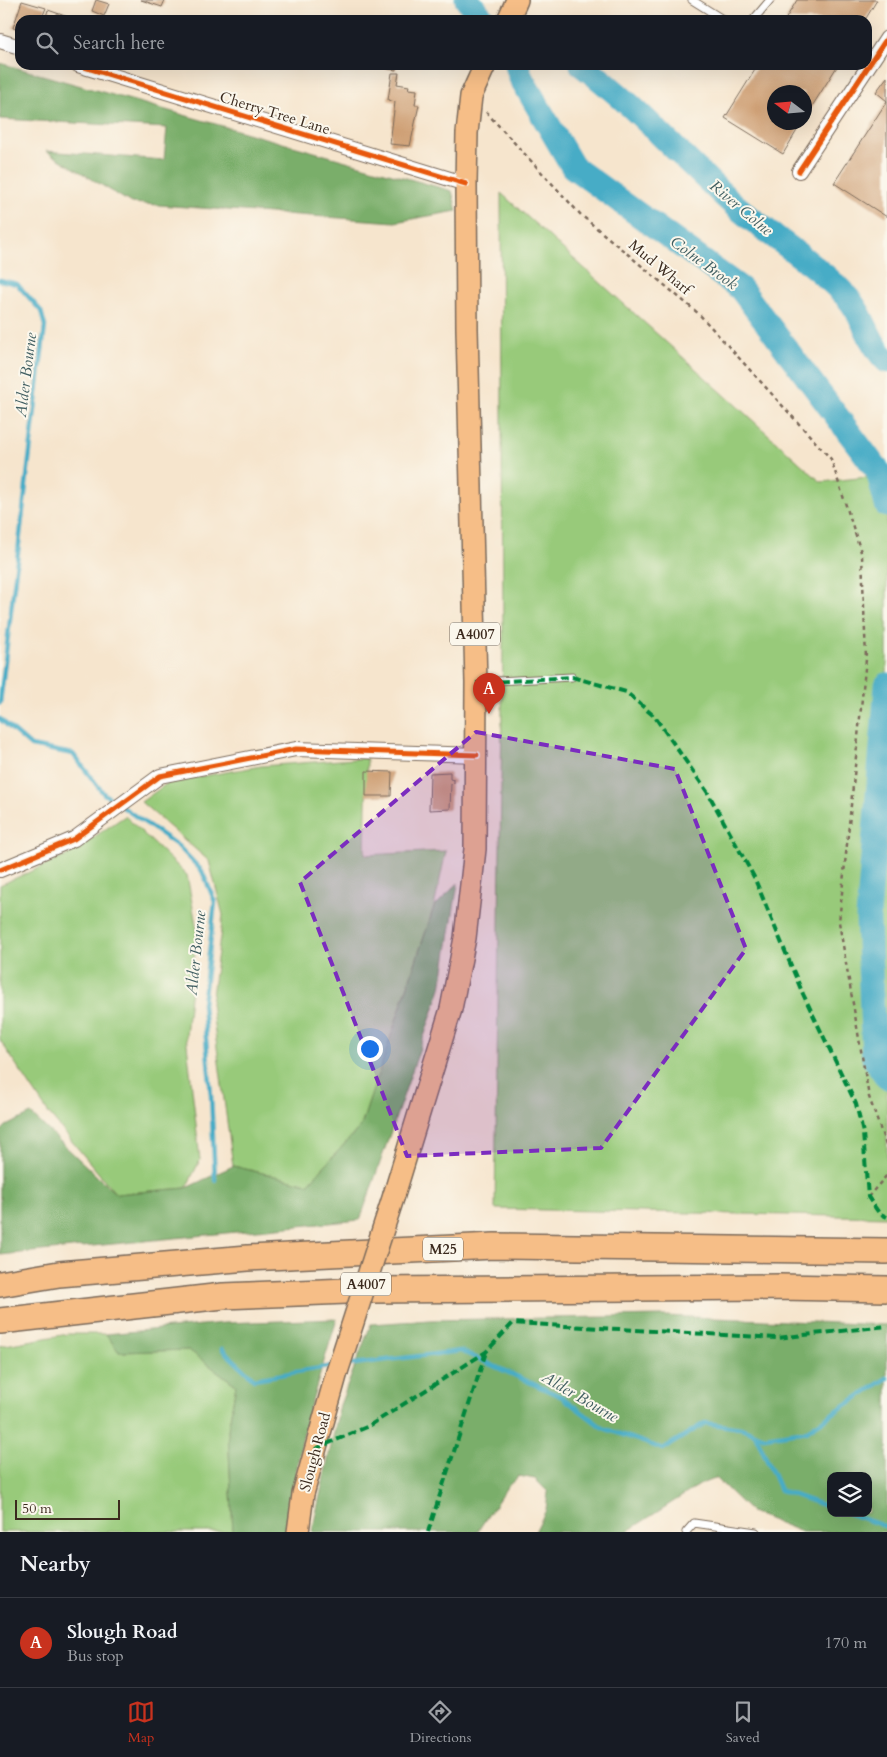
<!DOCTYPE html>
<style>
:root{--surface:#171b24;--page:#242831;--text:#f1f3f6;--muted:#9ea1a6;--line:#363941;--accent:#c8321e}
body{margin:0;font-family:Cardo,serif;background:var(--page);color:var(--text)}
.controls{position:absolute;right:15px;bottom:15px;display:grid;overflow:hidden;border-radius:10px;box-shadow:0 5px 20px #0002}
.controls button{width:45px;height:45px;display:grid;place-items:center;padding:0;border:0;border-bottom:1px solid var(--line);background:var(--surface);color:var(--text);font:25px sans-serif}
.compass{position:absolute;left:767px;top:85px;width:45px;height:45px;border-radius:50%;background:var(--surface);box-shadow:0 5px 20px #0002;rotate:286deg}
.scale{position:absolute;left:15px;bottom:12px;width:105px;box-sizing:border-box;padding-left:5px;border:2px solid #3b2a1e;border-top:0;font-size:14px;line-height:18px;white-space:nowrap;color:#3b2a1e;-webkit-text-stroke:4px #fbf7ec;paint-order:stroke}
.you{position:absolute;left:369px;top:1048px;width:18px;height:18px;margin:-12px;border:4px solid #fff;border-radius:50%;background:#1a73e8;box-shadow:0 0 0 8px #1a73e833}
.badge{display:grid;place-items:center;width:32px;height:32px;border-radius:50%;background:var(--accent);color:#fff;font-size:16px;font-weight:700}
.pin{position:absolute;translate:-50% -41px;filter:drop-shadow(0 1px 2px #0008)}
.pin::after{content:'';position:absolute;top:26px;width:18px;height:15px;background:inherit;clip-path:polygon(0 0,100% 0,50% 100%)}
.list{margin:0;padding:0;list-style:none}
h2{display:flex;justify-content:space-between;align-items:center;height:65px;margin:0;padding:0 20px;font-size:21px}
h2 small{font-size:16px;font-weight:400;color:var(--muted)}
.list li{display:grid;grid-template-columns:32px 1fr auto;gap:15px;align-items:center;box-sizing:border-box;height:90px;padding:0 20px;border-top:1px solid var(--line)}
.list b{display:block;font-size:19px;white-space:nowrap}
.list p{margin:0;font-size:16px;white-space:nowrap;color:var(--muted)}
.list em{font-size:16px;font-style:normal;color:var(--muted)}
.icon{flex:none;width:28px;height:28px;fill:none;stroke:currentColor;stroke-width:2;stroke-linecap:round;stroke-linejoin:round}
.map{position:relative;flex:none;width:887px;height:1532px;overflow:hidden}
.search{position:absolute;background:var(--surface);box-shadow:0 5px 20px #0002;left:15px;right:15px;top:15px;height:55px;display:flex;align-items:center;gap:12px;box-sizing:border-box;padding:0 18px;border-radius:15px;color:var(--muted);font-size:19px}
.sheet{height:155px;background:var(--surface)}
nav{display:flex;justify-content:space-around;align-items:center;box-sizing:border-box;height:70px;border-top:1px solid var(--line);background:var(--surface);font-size:14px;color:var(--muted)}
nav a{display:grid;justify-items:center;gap:2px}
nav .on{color:var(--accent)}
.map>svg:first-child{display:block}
.green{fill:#98ca7a;stroke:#6a7a4c}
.forest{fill:#7aae6a;stroke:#5a6c44;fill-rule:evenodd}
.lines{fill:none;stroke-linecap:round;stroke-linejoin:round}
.stream{stroke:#47acc6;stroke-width:4.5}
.river{stroke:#47acc6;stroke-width:25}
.building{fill:#cfa076}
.lane-casing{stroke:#7c6b5b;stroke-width:9}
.street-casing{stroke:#7c6b5b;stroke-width:16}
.primary-casing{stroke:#7c6b5b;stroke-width:24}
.highway-casing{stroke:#7c6b5b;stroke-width:28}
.path{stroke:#7c6b5b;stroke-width:2.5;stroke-dasharray:4 4;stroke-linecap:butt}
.lane{stroke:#fff;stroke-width:7}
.street{stroke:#fff;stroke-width:14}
.primary{stroke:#f6be87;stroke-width:21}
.highway{stroke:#f6be87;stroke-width:25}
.primary-bridge-casing{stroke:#7c6b5b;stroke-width:24;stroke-linecap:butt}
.primary-bridge{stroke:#f6be87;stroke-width:21}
.quiet{stroke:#00873e;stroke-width:4;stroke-dasharray:8 4;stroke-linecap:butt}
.cycleway-casing{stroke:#fbf7ec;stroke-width:8}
.cycleway{stroke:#e8590c;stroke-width:5}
.marked{fill:#7b2cbf;fill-opacity:0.2;stroke:#7b2cbf;stroke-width:4;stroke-dasharray:10 6;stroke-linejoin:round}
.labels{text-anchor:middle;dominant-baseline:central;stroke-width:4;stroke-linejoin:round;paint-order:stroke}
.shield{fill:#fbf7ec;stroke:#75685c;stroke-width:1}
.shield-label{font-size:14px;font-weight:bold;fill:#3b2a1e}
.street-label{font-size:15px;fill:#3b2a1e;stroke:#fbf7ec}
.water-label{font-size:16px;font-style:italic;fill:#405e61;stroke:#fbf7ec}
</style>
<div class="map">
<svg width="887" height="1532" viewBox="0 0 887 1532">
<rect width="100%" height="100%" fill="#fbf7ec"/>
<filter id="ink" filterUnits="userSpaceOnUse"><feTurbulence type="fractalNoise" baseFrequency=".02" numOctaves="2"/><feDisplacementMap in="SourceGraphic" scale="10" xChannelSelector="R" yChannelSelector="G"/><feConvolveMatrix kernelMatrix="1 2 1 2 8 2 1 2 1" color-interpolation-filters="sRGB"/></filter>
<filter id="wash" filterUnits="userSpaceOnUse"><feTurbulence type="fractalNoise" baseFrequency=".0096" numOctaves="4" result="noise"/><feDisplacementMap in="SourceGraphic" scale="20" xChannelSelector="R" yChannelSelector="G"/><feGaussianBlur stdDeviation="1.12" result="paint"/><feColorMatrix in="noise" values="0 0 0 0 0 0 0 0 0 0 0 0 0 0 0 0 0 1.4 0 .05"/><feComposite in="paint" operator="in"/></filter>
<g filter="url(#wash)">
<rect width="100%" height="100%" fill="#f6e5cd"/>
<g class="green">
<polygon points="501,193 821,482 887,475 887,1217 495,1209 503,641"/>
<polygon points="367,758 365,855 446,851 434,907 361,1126 308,1184 233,1166 211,1003 223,915 209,861 141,802 169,782 261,766"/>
<polygon points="125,816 187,875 197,930 186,1035 200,1160 186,1188 116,1194 49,1114 0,1040 0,885 66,856"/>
<polygon points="68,1334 106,1334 119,1352 189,1350 236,1385 228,1430 233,1532 0,1532 0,1346"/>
</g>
<g class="forest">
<polygon points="0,63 452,191 457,211 395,222 131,203 46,151 164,160 167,128 0,119"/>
<polygon points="458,883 441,988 360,1220 0,1255 0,1132 6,1126 31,1114 116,1194 186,1188 233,1166 308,1184 361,1126 434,907"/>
<path d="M664 1316 887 1325V1532H802L751 1512 716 1478 701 1484 626 1532H535L546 1510 548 1492 535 1479 519 1476 507 1487 477 1532H312L340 1405 371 1324 430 1320ZM831 1476H868V1513H831Z"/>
<polygon points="337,1319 306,1420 285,1532 233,1532 228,1430 236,1385 189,1350 119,1352 106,1334 224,1323"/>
</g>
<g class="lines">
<g class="stream">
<polyline points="0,280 17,284 41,311 45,326 0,703"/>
<polyline points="0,719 31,746 73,754 104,794 178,846 202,871 215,902 203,1004 211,1095 215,1180"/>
<polyline points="222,1349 254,1379 333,1366"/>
<polyline points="346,1365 461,1351 562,1397 603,1428 663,1449 705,1423 741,1428 765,1437 806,1431 887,1378"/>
<polyline points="755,1433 780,1490 831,1508"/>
<polyline points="847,1513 887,1527"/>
</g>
<g class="river">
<polyline points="467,0 484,20"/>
<polyline points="517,65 521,78 573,167 741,289 878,471 887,505"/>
<path d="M582 65C635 105 680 156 730 201 768 235 812 260 847 297 865 316 868 343 887 361"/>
<polyline points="887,685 868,918 874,1058 887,1077"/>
</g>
</g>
<g id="blocks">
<g class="building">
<polygon points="96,0 109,4 104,16 92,11"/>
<polygon points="141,0 165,0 162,7"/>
<polygon points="797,0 877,0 865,20 785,20"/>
<polygon points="22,1 46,8 41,20 20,20 20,30 13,28"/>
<polygon points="48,10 71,18 70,20 45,20"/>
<polygon points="385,65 396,65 396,70 384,68"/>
<polygon points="758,65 838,65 804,119 804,92 774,92 774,122 802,122 783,154 725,118"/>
<polygon points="392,73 399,73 397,84 409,86 408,89 417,90 415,105 419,105 410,146 390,144 395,102 388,100"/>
<polygon points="887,77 887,217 834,183 887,101 876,92"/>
<polygon points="366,771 392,772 391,796 366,796"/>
<polygon points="450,772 450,779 454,780 454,783 451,784 450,809 429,810 430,773"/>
</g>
</g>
</g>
<g filter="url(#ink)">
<use href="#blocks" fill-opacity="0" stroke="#7c6b5b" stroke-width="1"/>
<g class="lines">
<defs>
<g id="lane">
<polyline points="692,0 724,20"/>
<polyline points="753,20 770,0"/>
<polyline points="479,682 572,677"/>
<polyline points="686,1532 694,1523 756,1532"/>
</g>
<g id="street">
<polyline points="0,41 20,47"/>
<polyline points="78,65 466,184"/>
<polyline points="799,171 887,38"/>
<polyline points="0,870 74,839 160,776 296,749 477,755"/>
</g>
<g id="primary">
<polyline points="508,20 517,0"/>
<polyline points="394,1195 451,1009 465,938 475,849 476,683 467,329 466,184 467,133 471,96 485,65"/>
<polyline points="298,1532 303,1494 337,1372"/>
</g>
<g id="highway">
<polyline points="0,1284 59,1274 248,1258 494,1246 887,1251"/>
<polyline points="0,1321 223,1296 372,1290 780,1287 887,1289"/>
</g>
</defs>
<use href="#lane" class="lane-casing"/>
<use href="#street" class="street-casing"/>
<use href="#primary" class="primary-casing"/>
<use href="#highway" class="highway-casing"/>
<g class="path">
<polyline points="486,112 581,215 699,314 831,459 862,555 866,659 839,922 869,1097 887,1148"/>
<polyline points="868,1197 887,1175"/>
</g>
<use href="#lane" class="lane"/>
<use href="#street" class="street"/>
<use href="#primary" class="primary"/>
<use href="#highway" class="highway"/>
<defs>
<polyline id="primary-bridge" points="337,1372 394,1195"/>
</defs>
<use href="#primary-bridge" class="primary-bridge-casing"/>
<use href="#primary-bridge" class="primary-bridge"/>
<g class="quiet">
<polyline points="476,683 572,677 626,692 655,717 708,793 754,877 803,994 856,1104 863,1133 868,1197 879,1213 887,1217"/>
<polyline points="315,1449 369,1426 486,1352 513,1323 777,1338 887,1326"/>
<polyline points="428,1532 486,1352"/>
</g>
<defs>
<g id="cycleway">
<polyline points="78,65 466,184"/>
<polyline points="799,171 887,38"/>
<polyline points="0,870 74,839 160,776 296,749 477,755"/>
</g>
</defs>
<use href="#cycleway" class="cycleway-casing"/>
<use href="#cycleway" class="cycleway"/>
</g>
</g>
<path class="marked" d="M476 732 675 769 746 949 601 1148 407 1156 300 882Z"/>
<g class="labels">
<g class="shield">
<rect x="450" y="622.5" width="50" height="23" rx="4"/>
<rect x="423" y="1237.5" width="40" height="23" rx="4"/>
<rect x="341" y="1272.5" width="50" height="23" rx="4"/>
</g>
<g class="shield-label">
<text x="475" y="634">A4007</text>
<text x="443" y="1249">M25</text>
<text x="366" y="1284">A4007</text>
</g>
<g class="street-label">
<text transform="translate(275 113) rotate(17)">Cherry Tree Lane</text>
<text transform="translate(660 267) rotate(40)">Mud Wharf</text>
<text transform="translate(315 1452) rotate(-75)">Slough Road</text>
</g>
<g class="water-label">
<text transform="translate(741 208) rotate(40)">River Colne</text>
<text transform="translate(704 263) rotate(36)">Colne Brook</text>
<text transform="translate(26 375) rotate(-83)">Alder Bourne</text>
<text transform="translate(196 953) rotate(-84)">Alder Bourne</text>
<text transform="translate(580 1397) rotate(30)">Alder Bourne</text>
</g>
</g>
</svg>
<div class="controls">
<button><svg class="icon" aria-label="layers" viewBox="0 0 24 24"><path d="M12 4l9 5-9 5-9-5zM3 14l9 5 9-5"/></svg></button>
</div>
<svg class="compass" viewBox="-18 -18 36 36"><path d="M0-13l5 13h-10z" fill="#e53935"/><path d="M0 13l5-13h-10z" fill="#9ea1a6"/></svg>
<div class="scale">50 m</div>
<div class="you"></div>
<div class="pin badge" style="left:489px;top:714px">A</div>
<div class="search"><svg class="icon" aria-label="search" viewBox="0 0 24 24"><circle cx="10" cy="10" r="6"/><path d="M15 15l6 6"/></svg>Search here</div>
</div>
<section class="sheet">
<h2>Nearby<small></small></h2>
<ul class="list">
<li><span class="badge">A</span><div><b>Slough Road</b><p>Bus stop</p></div><em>170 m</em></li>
</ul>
</section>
<nav>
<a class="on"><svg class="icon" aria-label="map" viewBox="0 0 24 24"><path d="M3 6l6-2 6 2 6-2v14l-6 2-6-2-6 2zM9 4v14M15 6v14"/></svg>Map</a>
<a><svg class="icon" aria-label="directions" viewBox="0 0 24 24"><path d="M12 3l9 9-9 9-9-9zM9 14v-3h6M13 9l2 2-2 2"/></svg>Directions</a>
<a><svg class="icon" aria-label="saved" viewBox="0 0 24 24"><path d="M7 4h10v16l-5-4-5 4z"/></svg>Saved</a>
</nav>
